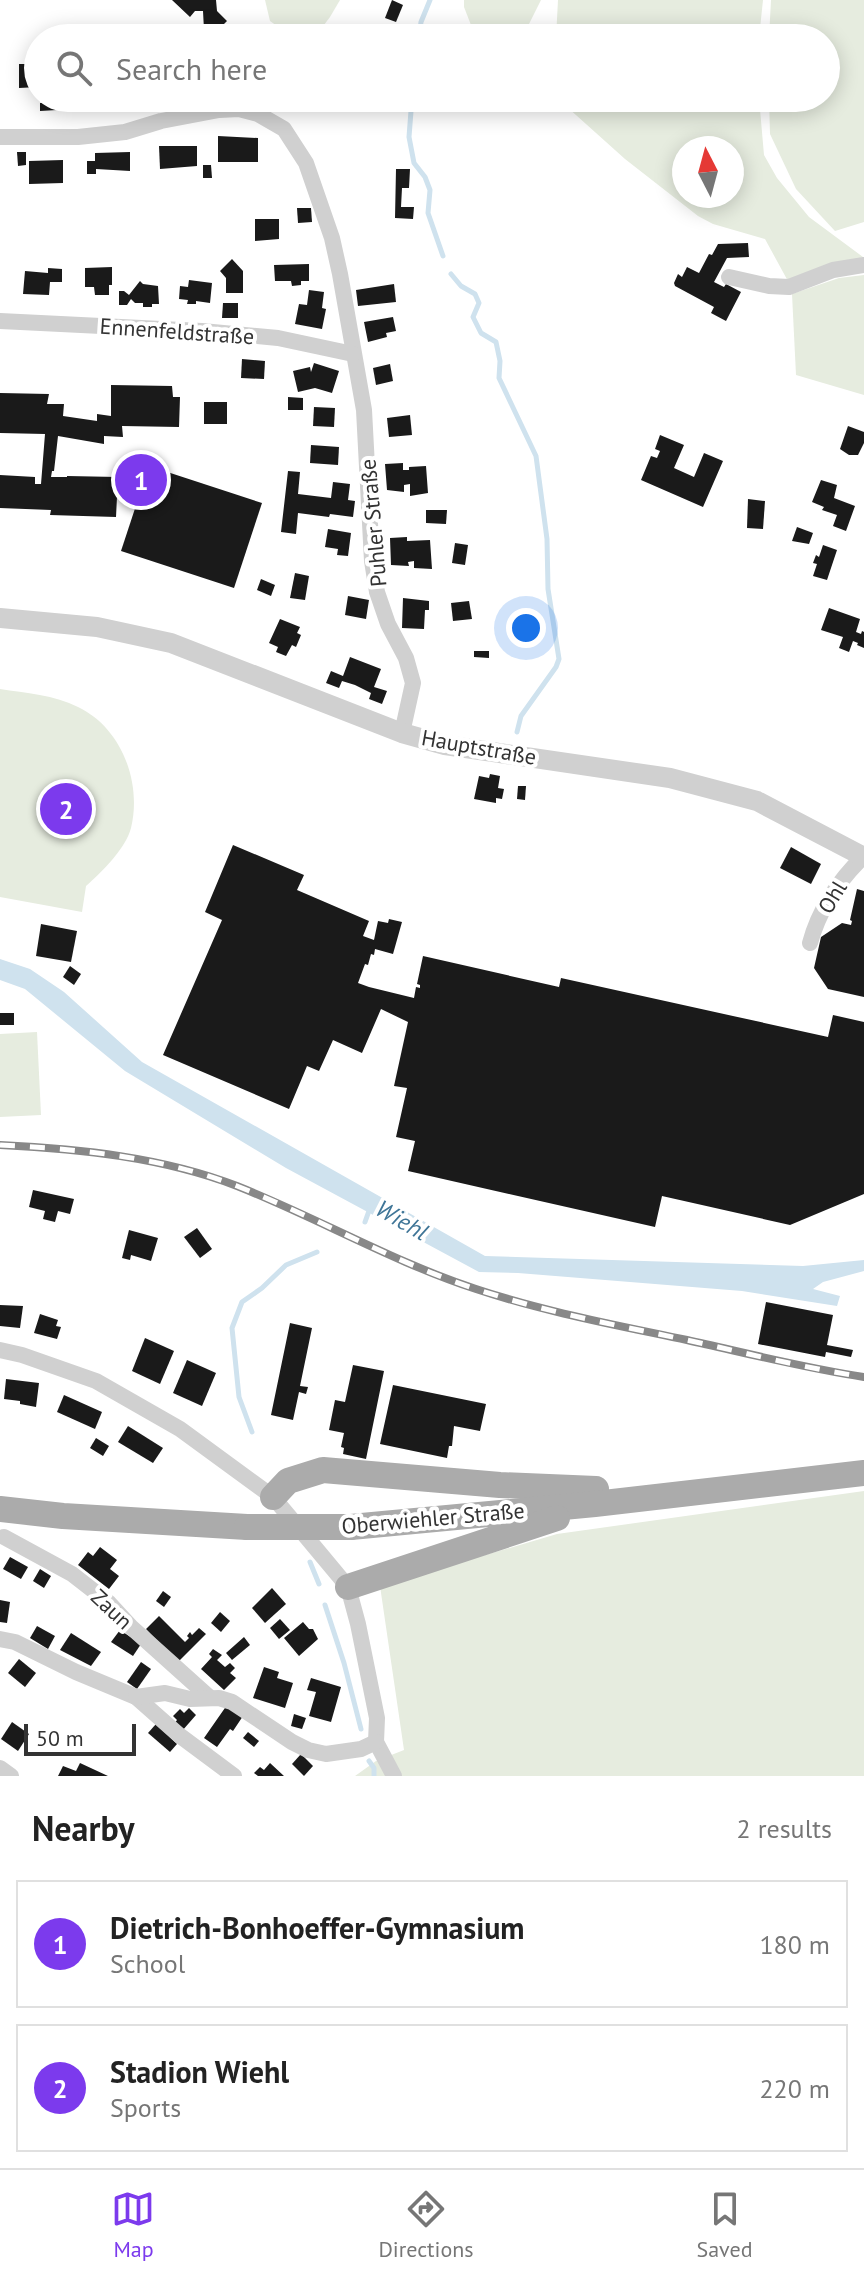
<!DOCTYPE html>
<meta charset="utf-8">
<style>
:root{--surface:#fff;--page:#f2f2f2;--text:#222;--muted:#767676;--line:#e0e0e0;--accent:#7c3aed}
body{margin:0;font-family:"PT Sans",sans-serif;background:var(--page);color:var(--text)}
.compass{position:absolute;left:672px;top:136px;width:72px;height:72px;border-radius:50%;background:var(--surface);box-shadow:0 4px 20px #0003;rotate:354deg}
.scale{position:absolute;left:24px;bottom:20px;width:112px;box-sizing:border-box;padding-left:8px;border:4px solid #333;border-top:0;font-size:22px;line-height:28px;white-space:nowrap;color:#333;-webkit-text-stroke:6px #fff;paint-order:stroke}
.you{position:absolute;left:526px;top:628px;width:28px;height:28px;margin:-20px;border:6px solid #fff;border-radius:50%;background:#1a73e8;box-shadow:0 0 0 12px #1a73e833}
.badge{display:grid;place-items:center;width:52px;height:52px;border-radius:50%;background:var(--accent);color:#fff;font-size:26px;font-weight:700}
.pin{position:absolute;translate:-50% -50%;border:4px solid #fff;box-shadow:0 2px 8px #0006}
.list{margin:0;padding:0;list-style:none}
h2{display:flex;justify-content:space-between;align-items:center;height:104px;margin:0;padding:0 32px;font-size:34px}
h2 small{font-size:26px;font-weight:400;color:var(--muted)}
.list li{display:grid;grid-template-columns:52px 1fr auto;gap:24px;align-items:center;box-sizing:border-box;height:128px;margin:0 16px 16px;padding:0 16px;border:2px solid var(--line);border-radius:0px}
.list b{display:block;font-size:30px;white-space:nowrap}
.list p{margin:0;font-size:26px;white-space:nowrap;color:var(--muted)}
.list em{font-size:26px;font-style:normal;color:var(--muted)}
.icon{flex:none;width:44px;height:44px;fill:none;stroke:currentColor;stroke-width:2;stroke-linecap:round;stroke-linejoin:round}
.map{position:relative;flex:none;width:864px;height:1776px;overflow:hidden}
.search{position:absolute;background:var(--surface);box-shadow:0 4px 20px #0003;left:24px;right:24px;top:24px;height:88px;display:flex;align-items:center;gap:20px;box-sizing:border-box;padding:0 28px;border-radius:44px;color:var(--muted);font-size:30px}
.sheet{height:392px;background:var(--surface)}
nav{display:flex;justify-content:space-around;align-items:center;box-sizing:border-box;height:112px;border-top:2px solid var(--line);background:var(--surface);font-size:22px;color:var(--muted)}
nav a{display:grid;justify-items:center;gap:4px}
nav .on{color:var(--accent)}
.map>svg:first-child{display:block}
.green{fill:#e6ecdf;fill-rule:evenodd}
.water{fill:#cfe2ee}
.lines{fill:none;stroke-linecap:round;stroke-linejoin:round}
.stream{stroke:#cfe2ee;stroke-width:5}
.building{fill:#1a1a1a}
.minor{stroke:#d0d0d0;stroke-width:16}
.tertiary{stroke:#d0d0d0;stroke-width:20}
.primary{stroke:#ababab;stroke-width:26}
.rail-casing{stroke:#888;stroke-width:8}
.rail{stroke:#fff;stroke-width:5;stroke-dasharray:15;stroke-linecap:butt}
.primary-bridge{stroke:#ababab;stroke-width:26}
.labels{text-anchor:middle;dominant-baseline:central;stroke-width:8;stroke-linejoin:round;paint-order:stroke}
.street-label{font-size:22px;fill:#333;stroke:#fff}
.water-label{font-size:24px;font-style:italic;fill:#3f7597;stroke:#fff}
</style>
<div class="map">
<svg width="864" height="1776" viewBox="0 0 864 1776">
<rect width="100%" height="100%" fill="#fff"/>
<g class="green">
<polygon points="265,0 340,0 330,17 314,38 294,38 270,21"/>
<polygon points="464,0 541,0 522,38 476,38 464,7"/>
<polygon points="558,0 763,0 759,38 556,38"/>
<polygon points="771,0 864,0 864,222 835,231 796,189 770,134 769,98 826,98 826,38 769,38"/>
<path d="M557 98H759L764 155 777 178 809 217 863 257 789 283 765 239 713 224 698 216 625 159ZM684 148H732V196H684Z"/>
<polygon points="864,275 864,395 796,375 792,294 839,278"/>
<path d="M0 689C25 693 55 695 78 707 122 728 142 783 131 828 126 848 101 873 86 886L82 912 0 897Z"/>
<polygon points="37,1032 41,1115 0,1117 0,1034"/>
<polygon points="864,1491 864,1776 355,1776 376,1761 404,1750 380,1586 557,1534"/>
</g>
<polygon class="water" points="0,959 30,969 64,992 142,1062 485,1256 803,1266 864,1260 864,1271 823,1282 813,1289 840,1296 837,1306 742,1291 518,1273 479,1272 286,1168 125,1071 25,989 0,980"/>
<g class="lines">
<g class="stream">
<polyline points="419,38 421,22 430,0"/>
<polyline points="412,98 409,137 414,163 425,177 430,190 428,213 443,256"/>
<polyline points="451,274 461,286 475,294 479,303 473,317 481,333 496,342 500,361 499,378 536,456 547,539 548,589 559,659 556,667 521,716 517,732"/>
<polyline points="365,1222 370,1208"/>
<polyline points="252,1432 239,1397 232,1328 242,1302 262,1288 286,1265 317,1252"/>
<polyline points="310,1562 319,1584"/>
<polyline points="325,1605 344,1663 361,1729"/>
<polyline points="369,1761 374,1768 374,1776"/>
</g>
</g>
<g class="building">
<polygon points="172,0 216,0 217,11 227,21 219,29 204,30 203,11 195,11 190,17"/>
<polygon points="392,0 403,5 396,22 385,18"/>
<polygon points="19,64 38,64 38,87 19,88"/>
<polygon points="43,98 51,98 51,102 57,102 57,110 40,111 40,103 43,103"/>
<polygon points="218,136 258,138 258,162 218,162"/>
<polygon points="159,146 197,146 197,166 160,169"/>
<polygon points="17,152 26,152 26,165 18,166"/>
<polygon points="130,152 130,171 96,169 96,174 87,174 87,161 95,161 95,153"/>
<polygon points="63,160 63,183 29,184 29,161"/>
<polygon points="203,165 211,165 212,178 203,178"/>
<polygon points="396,169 410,169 409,188 402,188 401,207 414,207 413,219 395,218"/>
<polygon points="297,208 311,208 312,222 298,223"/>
<polygon points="255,219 279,219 279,239 255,241"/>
<polygon points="748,243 749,257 727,258 714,282 724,287 726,284 741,292 726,321 711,313 714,307 675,286 674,283 678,274 682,277 687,267 699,273 709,254 712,255 718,244"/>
<polygon points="232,259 243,271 243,293 226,293 226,278 220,271"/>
<polygon points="309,264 309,281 301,281 301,285 292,286 291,281 275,281 274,265"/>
<polygon points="112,267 112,285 109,285 109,295 95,295 94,287 85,287 85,268"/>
<polygon points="48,268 62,269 62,282 50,282 49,295 23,294 25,271 48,273"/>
<polygon points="189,280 212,283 210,303 196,301 196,304 187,304 188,300 179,299 180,286 188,287"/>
<polygon points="140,281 143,284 158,286 159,304 152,304 152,307 143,307 143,303 135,303 131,299 127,305 119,305 119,291 124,291 129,295"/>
<polygon points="394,284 396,302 358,306 356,290"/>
<polygon points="309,290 324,292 322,308 326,309 322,329 295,324 299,304 307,305"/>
<polygon points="223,303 238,303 238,318 222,318"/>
<polygon points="393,317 396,331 386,333 387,337 368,342 364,322"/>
<polygon points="242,359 265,361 264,379 241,378"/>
<polygon points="314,363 339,371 332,393 315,388 298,392 293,371 310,367 311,372"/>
<polygon points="390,364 393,381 376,385 373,368"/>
<polygon points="111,385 172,386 173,397 180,397 179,427 122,426 123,437 104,436 104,444 58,436 54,471 52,471 51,477 67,477 67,476 118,477 116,517 50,515 51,510 0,508 0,475 35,477 35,484 41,484 45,434 0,433 0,393 49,394 47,404 64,404 63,416 97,421 97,414 111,416"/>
<polygon points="288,397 303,398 303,410 288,410"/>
<rect x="204" y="402" width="23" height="22"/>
<polygon points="314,407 335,408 334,427 313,426"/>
<polygon points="410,415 412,435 389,437 387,418"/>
<polygon points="848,426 864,432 864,443 858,455 849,455 840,449"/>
<polygon points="660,435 684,445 674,468 694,477 704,453 723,461 703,507 641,480 651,456 657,458 660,451 655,449"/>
<polygon points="311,445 339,447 338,465 310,463"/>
<polygon points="403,463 403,470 409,470 409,467 426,466 428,493 410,496 410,484 404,485 404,492 387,490 385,464"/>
<polygon points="149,466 262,503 234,588 121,551"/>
<polygon points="288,471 300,472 298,494 331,498 333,482 350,484 348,500 355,501 353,517 330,514 329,517 298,513 296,534 281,532"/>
<polygon points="821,480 837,485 834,498 855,506 846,531 833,526 837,515 822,510 824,507 812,502"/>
<polygon points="748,499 765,501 763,529 747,528"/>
<polygon points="426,510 447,510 446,524 426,523"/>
<polygon points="797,527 813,533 809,544 792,541"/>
<polygon points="328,529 351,533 348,556 337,555 338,549 325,547"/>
<polygon points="407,537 407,541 430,540 432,569 414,568 414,561 408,562 409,566 391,565 390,538"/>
<polygon points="455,543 468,545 465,565 452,563"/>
<polygon points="823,545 837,550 827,580 813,576 817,564 813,563 816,555 819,557"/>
<polygon points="295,573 309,576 305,600 290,598"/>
<polygon points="261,579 275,585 271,596 257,590"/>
<polygon points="348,596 369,600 366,619 345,615"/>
<polygon points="403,598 429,601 429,610 425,610 424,629 402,628"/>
<polygon points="469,601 472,619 453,621 451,603"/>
<polygon points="829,608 860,619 856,632 861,634 862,631 864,632 864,648 857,645 858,643 853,641 849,652 839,648 843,637 821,630"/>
<polygon points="280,619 300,627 297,633 301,635 296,647 292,645 286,656 276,652 278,647 269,643"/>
<polygon points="474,651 489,651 489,658 474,657"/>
<polygon points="350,657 381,669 374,687 387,691 382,704 369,699 371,693 355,685 342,681 339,688 326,683 331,671 343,676"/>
<polygon points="490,774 500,776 498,788 504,789 502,799 496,798 496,803 474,799 479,776 489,778"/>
<polygon points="518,786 526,786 525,800 517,799"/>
<polygon points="233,845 304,875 297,890 369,921 363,936 374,940 378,921 388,923 389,919 402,922 393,954 375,949 374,955 371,954 368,965 365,964 358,983 369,987 414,998 416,987 420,988 420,985 417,984 423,956 559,987 561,978 828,1037 833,1015 864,1022 864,1194 790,1225 662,1196 655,1227 408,1171 415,1141 396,1137 407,1088 394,1086 408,1022 381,1009 362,1053 333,1040 319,1071 307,1066 289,1109 163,1055 222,920 205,912"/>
<polygon points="791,847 821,864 811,884 780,868"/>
<polygon points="857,889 864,891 864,997 828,989 814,968 821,937 842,923 851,925 852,921 850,920"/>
<polygon points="41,924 77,931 71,962 36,956"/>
<polygon points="70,966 81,974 74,985 63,977"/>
<rect x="0" y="1013" width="14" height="12"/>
<polygon points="33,1190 74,1199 70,1214 58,1211 55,1222 43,1219 45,1211 29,1207"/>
<polygon points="197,1228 212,1249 200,1258 184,1237"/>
<polygon points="129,1230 158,1238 151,1261 131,1255 130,1260 122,1258"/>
<polygon points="766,1302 833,1315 827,1345 853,1350 851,1357 826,1352 825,1357 758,1344"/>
<polygon points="0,1305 23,1306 20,1328 0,1326"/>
<polygon points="40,1314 58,1320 56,1326 61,1327 57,1339 34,1333"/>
<polygon points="290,1323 312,1328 300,1386 308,1387 306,1394 299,1392 293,1420 271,1415"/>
<polygon points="145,1338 174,1351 160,1384 132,1371"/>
<polygon points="187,1360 216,1373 202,1406 173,1393"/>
<polygon points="353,1365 384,1371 366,1459 343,1454 344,1448 341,1447 344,1433 329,1430 335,1400 345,1402"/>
<polygon points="6,1379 39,1383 36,1407 20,1404 20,1401 4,1399"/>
<polygon points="393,1385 486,1404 480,1431 454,1426 452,1446 449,1446 447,1458 380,1444"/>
<polygon points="64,1395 102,1412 95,1429 57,1412"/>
<polygon points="128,1426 163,1448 153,1463 118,1442"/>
<polygon points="96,1438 109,1446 103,1456 90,1448"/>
<polygon points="100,1547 117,1560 110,1569 119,1576 109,1589 78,1565 88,1552 93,1556"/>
<polygon points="10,1557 28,1567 21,1579 3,1569"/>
<polygon points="40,1569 51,1576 44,1588 33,1581"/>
<polygon points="272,1588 286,1604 265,1623 252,1608"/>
<polygon points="163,1591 171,1597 164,1607 156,1601"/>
<polygon points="0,1600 10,1602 7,1623 0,1622"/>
<polygon points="220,1612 230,1621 221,1632 211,1623"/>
<polygon points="159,1616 185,1642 189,1638 187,1636 190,1632 192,1635 199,1628 206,1634 178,1662 146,1629"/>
<polygon points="280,1619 290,1630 279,1639 270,1628"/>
<polygon points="303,1622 309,1629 313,1629 318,1639 299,1656 284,1638"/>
<polygon points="37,1626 55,1636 48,1649 30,1638"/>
<polygon points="120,1630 141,1644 133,1656 111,1642"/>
<polygon points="71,1633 101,1652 91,1666 60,1650"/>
<polygon points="244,1637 250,1645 232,1660 226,1653"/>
<polygon points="213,1649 222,1655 217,1660 225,1667 230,1663 235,1668 230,1673 236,1678 224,1690 201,1669 212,1657 209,1654"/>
<polygon points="19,1659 36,1673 25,1687 8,1673"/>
<polygon points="141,1662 151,1669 137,1689 127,1682"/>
<polygon points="264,1667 279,1672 277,1678 293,1683 285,1708 253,1698"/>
<polygon points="311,1678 341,1687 331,1722 309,1716 316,1692 307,1690"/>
<polygon points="227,1705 243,1716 233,1731 230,1729 217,1747 204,1738"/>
<polygon points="189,1708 196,1715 182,1731 174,1724 177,1720 173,1716 180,1709 184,1713"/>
<polygon points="294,1714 306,1718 302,1729 291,1726"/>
<polygon points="12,1722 29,1734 18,1751 1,1739"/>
<polygon points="156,1724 177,1744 170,1752 148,1733"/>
<polygon points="248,1732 259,1741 254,1747 243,1738"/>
<polygon points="301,1754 313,1766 304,1776 292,1764"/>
<polygon points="80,1763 108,1776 58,1776 63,1766 76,1771"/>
<polygon points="270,1763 284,1776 258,1776 254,1773 260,1767 264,1770"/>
</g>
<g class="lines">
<g class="minor">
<polyline points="0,137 78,137 125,132 161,121 219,110 239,109 258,114 284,129 306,163 332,238 340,274 364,410 372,561 377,592 388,624 406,658 413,683 402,733"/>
<polyline points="729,277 769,286 789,287 833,270 864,265"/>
<polyline points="0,321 202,331 278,338 353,354"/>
<path d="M810 943C819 910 839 880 864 856"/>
<polyline points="0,1350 22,1355 96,1381 180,1429 273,1497 348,1587 358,1624 377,1718 376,1742 394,1776"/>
<polyline points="4,1537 72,1574 108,1602 131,1627 209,1697"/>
<polyline points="0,1639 15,1642 76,1672 136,1697 179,1735 234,1776"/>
<polyline points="136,1697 165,1693 190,1699 219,1698 232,1702 292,1742 308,1750 326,1754 361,1749 376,1742"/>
<polyline points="0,1768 11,1776"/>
</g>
<polyline class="tertiary" points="0,618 97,627 171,643 402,733 445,745 670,778 757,801 864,857"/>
<g class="primary">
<polyline points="273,1497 288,1481 323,1470 500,1485 596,1489"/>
<polyline points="0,1509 63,1516 247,1527"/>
<polyline points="351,1527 595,1504 864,1473"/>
<polyline points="348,1587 557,1518"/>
</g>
<defs>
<path id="rail" d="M0 1145C80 1149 162 1157 237 1186 318 1218 393 1262 476 1289 545 1312 616 1325 687 1340 746 1353 804 1368 864 1377"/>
</defs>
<use href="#rail" class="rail-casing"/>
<use href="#rail" class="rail"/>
<polyline class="primary-bridge" points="247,1527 351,1527"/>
</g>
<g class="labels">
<g class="street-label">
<text transform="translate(177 331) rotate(4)">Ennenfeldstraße</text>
<text transform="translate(373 523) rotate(-95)">Puhler Straße</text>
<text transform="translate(479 747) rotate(10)">Hauptstraße</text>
<text transform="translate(832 897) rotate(-59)">Ohl</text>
<text transform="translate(433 1518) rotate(-5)">Oberwiehler Straße</text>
<text transform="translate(112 1609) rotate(43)">Zaun</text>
</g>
<g class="water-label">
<text transform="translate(402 1220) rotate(30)">Wiehl</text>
</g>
</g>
</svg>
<svg class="compass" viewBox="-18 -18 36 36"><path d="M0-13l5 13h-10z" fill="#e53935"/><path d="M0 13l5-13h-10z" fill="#767676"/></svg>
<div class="scale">50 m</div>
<div class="you"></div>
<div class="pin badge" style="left:141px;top:480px">1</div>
<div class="pin badge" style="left:66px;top:809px">2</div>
<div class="search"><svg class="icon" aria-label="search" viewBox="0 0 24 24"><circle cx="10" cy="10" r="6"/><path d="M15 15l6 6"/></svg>Search here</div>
</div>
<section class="sheet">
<h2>Nearby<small>2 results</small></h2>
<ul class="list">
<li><span class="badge">1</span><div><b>Dietrich-Bonhoeffer-Gymnasium</b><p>School</p></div><em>180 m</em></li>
<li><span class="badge">2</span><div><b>Stadion Wiehl</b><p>Sports</p></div><em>220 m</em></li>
</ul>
</section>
<nav>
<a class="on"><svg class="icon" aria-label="map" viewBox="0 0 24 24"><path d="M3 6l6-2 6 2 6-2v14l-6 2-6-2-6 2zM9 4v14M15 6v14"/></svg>Map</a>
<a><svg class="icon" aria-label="directions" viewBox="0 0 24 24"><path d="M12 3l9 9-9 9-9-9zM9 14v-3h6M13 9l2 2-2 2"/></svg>Directions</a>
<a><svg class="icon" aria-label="saved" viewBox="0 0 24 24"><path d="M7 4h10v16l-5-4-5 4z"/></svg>Saved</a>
</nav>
